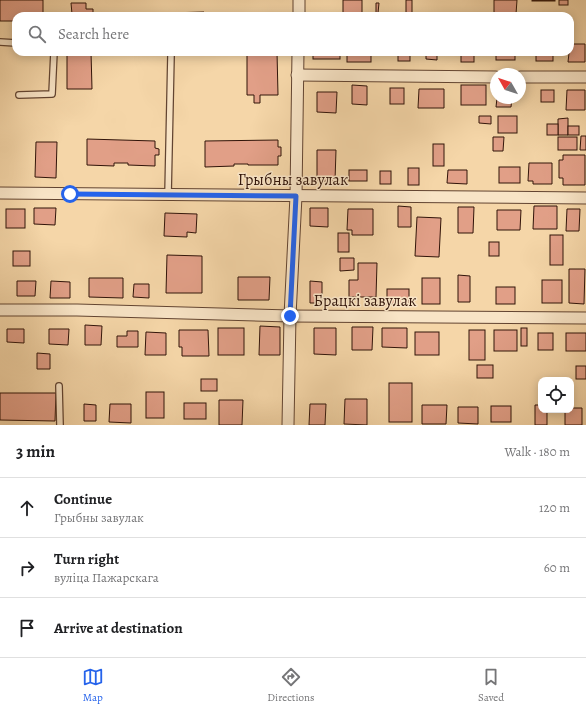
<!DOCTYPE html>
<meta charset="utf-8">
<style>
:root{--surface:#fff;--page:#f2f2f2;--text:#202124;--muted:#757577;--line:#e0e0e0;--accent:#2563eb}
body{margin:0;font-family:Alegreya,serif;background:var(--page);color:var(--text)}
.controls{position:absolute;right:12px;bottom:12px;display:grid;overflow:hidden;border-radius:8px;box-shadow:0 2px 10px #0003}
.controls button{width:36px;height:36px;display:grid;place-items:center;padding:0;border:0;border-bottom:1px solid var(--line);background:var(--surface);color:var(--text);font:20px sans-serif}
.compass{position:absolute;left:490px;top:68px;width:36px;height:36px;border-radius:50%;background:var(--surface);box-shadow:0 2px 10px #0003;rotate:309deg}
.stop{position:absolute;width:12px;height:12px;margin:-9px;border:3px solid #2563eb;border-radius:50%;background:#fff}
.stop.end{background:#2563eb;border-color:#fff;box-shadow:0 1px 4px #0008}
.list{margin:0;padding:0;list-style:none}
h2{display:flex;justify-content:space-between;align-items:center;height:52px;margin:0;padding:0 16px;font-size:17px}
h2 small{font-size:13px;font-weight:400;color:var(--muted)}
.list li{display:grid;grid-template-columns:26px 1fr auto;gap:12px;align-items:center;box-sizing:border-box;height:60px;padding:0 16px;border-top:1px solid var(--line)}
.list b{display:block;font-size:15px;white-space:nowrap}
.list p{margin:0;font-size:13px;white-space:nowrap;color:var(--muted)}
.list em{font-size:13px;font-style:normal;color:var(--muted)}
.icon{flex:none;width:22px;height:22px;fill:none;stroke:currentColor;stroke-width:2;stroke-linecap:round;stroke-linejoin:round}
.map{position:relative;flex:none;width:586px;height:425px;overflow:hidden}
.search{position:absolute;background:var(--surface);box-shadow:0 2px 10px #0003;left:12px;right:12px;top:12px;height:44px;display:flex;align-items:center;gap:10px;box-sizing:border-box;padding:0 14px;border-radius:12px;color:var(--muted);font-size:15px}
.sheet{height:232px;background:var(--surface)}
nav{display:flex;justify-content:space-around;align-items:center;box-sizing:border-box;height:56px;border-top:1px solid var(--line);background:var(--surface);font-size:11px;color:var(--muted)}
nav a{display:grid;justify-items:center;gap:2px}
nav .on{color:var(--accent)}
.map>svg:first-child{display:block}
.building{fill:#e19f87;stroke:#311409}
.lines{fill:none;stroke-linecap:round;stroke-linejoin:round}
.service-casing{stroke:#624431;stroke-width:8}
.minor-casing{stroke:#624431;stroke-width:13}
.service{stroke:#f8e4c6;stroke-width:5.5}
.minor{stroke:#f8e4c6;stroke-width:11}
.route{stroke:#2563eb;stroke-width:5}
.labels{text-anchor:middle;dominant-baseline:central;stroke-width:3;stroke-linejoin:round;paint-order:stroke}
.street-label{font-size:16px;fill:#311409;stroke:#f8e4c6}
</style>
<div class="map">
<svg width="586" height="425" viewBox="0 0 586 425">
<rect width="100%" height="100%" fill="#f5d6a8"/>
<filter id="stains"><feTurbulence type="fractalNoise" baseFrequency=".005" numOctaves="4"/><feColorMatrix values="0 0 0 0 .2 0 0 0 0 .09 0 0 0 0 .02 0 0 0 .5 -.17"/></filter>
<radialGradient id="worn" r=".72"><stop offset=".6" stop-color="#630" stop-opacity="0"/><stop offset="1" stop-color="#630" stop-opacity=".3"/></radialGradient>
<g class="building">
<polygon points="0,0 43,0 43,15 72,14 71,3 86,3 86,9 93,9 93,16 16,16 16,21 0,21"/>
<rect x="343" y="0" width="19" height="14"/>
<rect x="406" y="0" width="6" height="13"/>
<polygon points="494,0 517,0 516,14 494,13"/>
<rect x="532" y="0" width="23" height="1"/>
<rect x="559" y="0" width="9" height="5"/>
<polygon points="376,3 379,3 378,13 376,13"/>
<polygon points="204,12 204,16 132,16 132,14"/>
<rect x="382" y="13" width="10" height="3"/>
<rect x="570" y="19" width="2" height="14"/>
<polygon points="570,44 585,44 585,62 568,62"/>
<polygon points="67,52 91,52 92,89 67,89"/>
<polygon points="258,52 277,52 278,95 260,95 260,103 254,103 254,95 247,95 247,53"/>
<rect x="313" y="52" width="27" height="7"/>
<rect x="347" y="52" width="24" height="10"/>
<rect x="398" y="52" width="12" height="9"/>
<polygon points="426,52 437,52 437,60 426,59"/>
<rect x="461" y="52" width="13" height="10"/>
<rect x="496" y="52" width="19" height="8"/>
<rect x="536" y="52" width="17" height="9"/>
<polygon points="352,85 367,86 367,105 352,104"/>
<rect x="461" y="85" width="25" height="20"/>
<rect x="390" y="88" width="14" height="16"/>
<polygon points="419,89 444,89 444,108 418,108"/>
<rect x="541" y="90" width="13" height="12"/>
<polygon points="567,90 585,90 585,110 566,110"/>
<polygon points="317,92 337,92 336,113 317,112"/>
<polygon points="497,98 512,98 511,107 496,107"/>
<polygon points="479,116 491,116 491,124 479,123"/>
<rect x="498" y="116" width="19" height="17"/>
<polygon points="568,118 568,135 558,135 558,119"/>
<rect x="547" y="124" width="11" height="11"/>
<rect x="568" y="126" width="11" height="9"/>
<polygon points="581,136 586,136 586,150 580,150"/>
<polygon points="493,137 504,137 503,151 493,151"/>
<rect x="558" y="137" width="19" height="13"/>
<polygon points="87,139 155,141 155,148 159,149 159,155 155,155 155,166 128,165 128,163 114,163 114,166 87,165"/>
<polygon points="278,140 278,147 281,147 281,156 278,156 278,165 248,165 248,164 234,164 234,166 205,167 205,141"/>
<polygon points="36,142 57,142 56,178 35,177"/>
<rect x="433" y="144" width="11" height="22"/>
<polygon points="317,150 336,150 335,181 317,181"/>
<polygon points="563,155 585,155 585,185 563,185 563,178 559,178 559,160 563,160"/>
<polygon points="529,163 552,163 552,184 533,184 533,181 528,181"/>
<rect x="499" y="167" width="21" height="16"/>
<rect x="408" y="168" width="11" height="17"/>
<rect x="349" y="170" width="18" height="11"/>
<polygon points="448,170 467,170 467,184 447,183"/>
<rect x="380" y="171" width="11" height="13"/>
<polygon points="398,206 411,207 411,227 398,227"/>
<polygon points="534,206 557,206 557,229 533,229"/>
<polygon points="458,207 474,207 473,233 458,233"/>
<polygon points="34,208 56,208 55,225 34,224"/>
<polygon points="310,208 328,208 328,227 310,226"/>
<rect x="6" y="209" width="19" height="19"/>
<polygon points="348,209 373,209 373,235 352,235 352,230 347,230"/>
<polygon points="567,209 580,209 579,231 566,231"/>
<polygon points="497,210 521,210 520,230 497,230"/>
<polygon points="165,213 197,214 196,233 187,232 187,237 164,236"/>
<polygon points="417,217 441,218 439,257 415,256"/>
<rect x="338" y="233" width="11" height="19"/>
<rect x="550" y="235" width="13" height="30"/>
<rect x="489" y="242" width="10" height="14"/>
<rect x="13" y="251" width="17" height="15"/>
<polygon points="167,255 202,256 202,293 166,293"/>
<polygon points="340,258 354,258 354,270 340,271"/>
<polygon points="358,263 377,263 376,297 349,297 349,280 358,280"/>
<polygon points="569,269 585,269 584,304 569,303"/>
<polygon points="458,275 470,276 470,302 458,302"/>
<polygon points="238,277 270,277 269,300 238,300"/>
<polygon points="89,278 123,278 123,298 89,297"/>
<rect x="422" y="278" width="18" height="26"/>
<rect x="542" y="280" width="20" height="23"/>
<polygon points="17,281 36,281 35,296 17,296"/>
<polygon points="51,281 70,282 70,298 50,298"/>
<polygon points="310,281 322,282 322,303 310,303"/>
<polygon points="134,284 149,284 149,298 133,297"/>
<rect x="496" y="287" width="19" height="17"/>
<rect x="387" y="289" width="22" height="15"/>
<polygon points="85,325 102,326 101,345 85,345"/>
<polygon points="260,326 280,327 280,355 259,355"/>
<polygon points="352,327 373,327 372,350 352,350"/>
<rect x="218" y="328" width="26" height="27"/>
<polygon points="314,328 336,328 336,355 314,354"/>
<polygon points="382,328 407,328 407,348 382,347"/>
<rect x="521" y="328" width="6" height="18"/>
<polygon points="7,329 24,329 24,343 7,342"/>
<polygon points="49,329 69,329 68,345 49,344"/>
<polygon points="179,330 208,330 209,356 182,356 182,347 179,347"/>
<rect x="469" y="330" width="16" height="30"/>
<rect x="494" y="330" width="23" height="21"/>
<polygon points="127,331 138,331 138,347 117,347 117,336 127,336"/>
<polygon points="146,332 166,333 166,355 145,355"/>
<rect x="415" y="332" width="24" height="23"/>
<rect x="538" y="333" width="15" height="17"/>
<rect x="566" y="333" width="20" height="18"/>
<polygon points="37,353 50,354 50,369 37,369"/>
<rect x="477" y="365" width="16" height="13"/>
<rect x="576" y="366" width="10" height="13"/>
<rect x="201" y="379" width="16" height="12"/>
<rect x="389" y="383" width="23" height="39"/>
<rect x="146" y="392" width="18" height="26"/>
<polygon points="0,393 56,393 55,421 0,420"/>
<polygon points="345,399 367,399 367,425 344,424"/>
<polygon points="219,400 243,400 242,425 219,425"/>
<rect x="184" y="403" width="22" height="16"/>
<polygon points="84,404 96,405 96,421 84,421"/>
<polygon points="110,404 131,404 131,423 109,422"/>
<polygon points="310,404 326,404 325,425 309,425"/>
<polygon points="422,405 447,405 446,424 422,424"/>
<polygon points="535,405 541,405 541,410 547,410 547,425 535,425"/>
<rect x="491" y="406" width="20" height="16"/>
<polygon points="458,407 478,407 478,424 458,423"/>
<polygon points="571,408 582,408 582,425 565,425 565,410 571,410"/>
</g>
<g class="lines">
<defs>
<g id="service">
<polyline points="0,42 16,43"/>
<polyline points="19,95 52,94 54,52"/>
<polyline points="168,195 171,55"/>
<polyline points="59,386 60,425"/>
</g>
<g id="minor">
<polyline points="299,16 299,0"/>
<polyline points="297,75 496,77"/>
<polyline points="520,77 586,77"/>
<polyline points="0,193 586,198"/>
<polyline points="0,310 77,310 290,316 586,318"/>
<polyline points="288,425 290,316 296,196 298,52"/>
</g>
</defs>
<use href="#service" class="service-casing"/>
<use href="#minor" class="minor-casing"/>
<use href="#service" class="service"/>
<use href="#minor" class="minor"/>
</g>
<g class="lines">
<polyline class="route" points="70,194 296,196 290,316"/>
</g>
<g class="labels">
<g class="street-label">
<text x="293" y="180">Грыбны завулак</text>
<text x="365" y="301">Брацкі завулак</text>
</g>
</g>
<rect width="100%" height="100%" filter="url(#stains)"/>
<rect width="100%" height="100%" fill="url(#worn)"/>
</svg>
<div class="controls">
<button><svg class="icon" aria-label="locate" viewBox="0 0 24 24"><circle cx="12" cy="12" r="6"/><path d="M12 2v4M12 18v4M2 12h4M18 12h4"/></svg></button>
</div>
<svg class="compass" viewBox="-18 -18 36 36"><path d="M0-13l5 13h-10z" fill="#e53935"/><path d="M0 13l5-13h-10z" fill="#757577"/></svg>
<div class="stop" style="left:70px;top:194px"></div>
<div class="stop end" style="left:290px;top:316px"></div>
<div class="search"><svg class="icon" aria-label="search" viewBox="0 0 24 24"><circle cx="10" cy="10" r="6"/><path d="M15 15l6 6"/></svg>Search here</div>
</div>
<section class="sheet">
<h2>3 min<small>Walk · 180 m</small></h2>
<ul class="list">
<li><svg class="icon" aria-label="ahead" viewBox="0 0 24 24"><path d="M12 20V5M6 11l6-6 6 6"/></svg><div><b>Continue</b><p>Грыбны завулак</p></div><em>120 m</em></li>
<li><svg class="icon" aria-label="right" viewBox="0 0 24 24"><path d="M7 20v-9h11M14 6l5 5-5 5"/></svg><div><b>Turn right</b><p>вуліца Пажарскага</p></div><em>60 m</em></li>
<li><svg class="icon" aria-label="arrive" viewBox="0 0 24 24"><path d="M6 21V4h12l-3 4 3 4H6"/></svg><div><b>Arrive at destination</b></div></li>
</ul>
</section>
<nav>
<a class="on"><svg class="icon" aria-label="map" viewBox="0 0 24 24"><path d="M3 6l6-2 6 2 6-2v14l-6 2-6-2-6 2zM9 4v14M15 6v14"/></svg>Map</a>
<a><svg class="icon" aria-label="directions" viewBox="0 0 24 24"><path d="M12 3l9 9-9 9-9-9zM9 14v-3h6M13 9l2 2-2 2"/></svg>Directions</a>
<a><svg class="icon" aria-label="saved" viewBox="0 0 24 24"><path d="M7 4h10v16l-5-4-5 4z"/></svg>Saved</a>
</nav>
